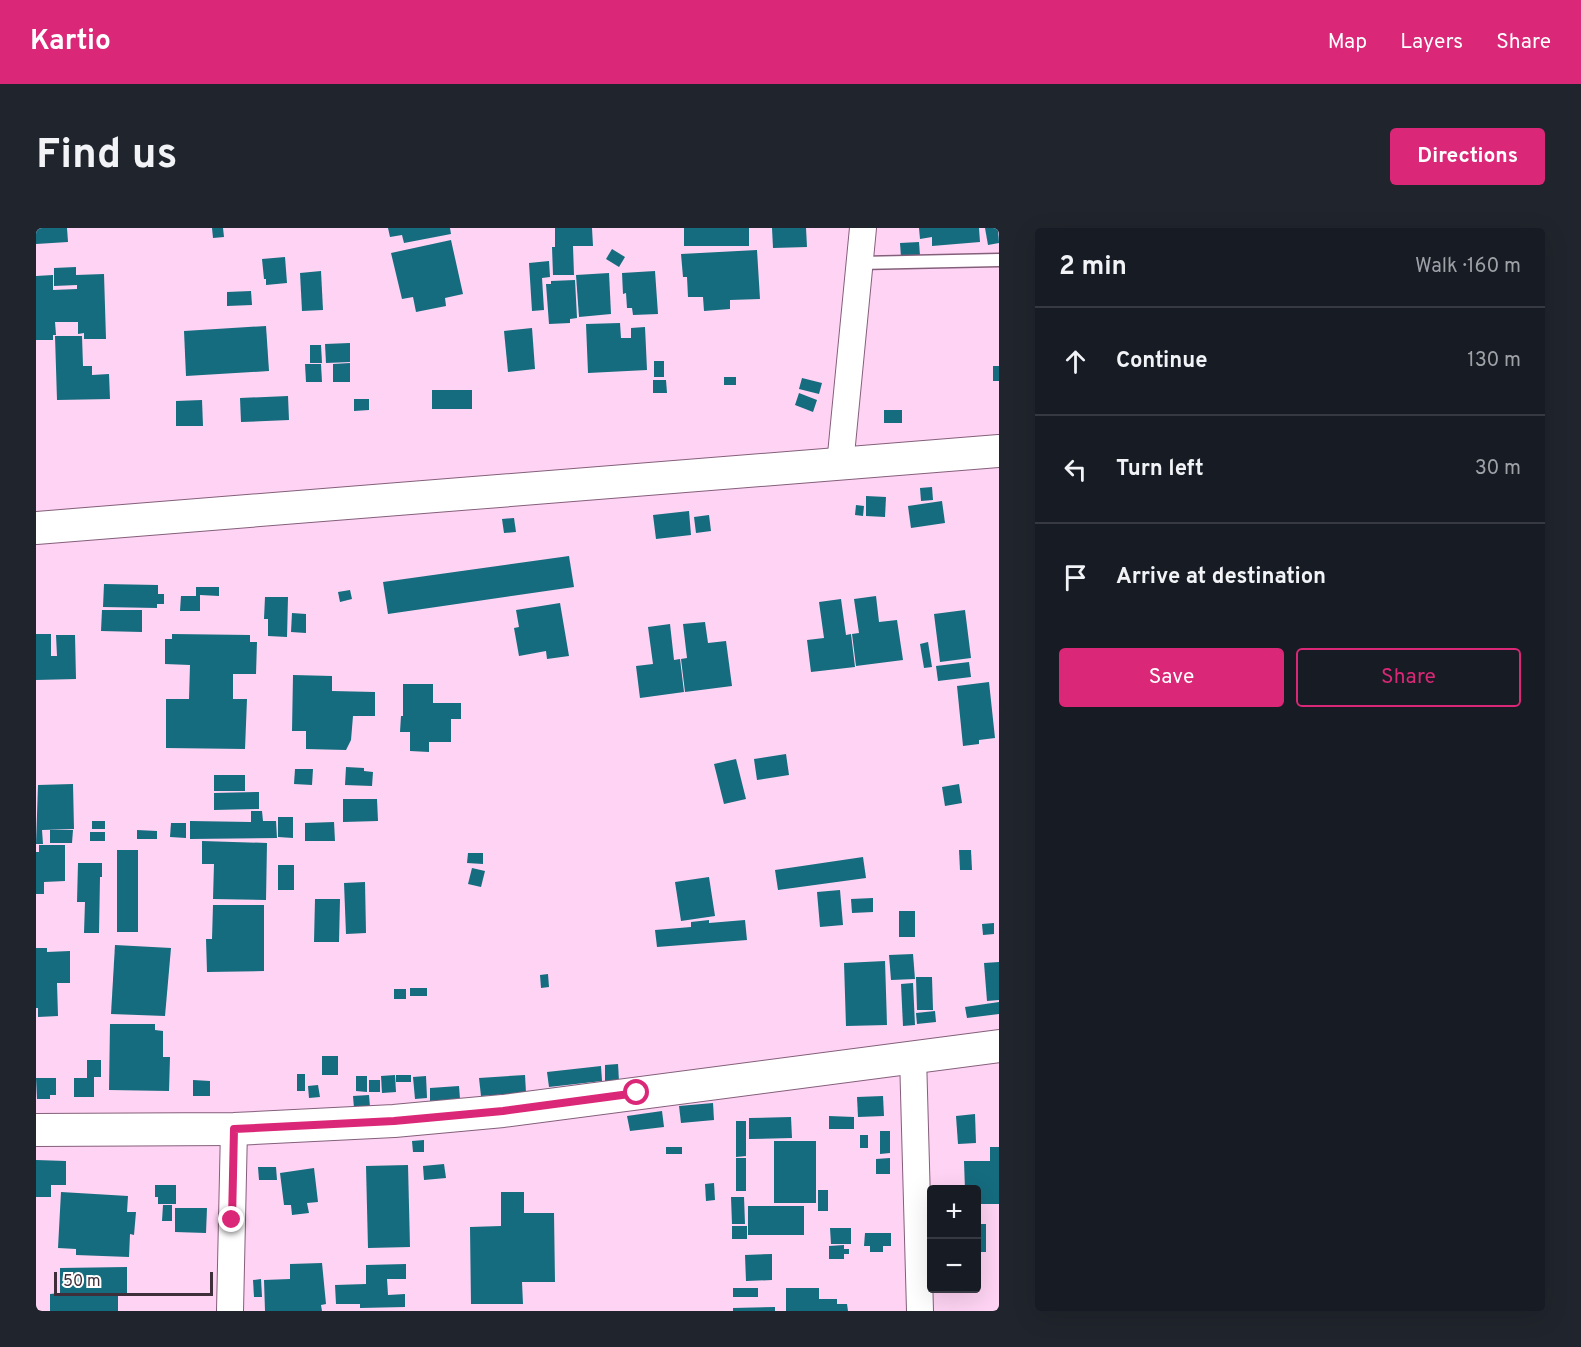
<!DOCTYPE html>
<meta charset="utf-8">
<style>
:root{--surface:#171b24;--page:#20242c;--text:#f1f3f6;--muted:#9ea1a6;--line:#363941;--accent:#db2777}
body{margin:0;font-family:Overpass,sans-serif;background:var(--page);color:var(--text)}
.controls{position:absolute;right:18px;bottom:18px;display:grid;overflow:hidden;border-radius:6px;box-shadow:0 6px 24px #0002}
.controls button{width:54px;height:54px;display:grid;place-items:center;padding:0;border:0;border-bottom:2px solid var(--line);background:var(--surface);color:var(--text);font:30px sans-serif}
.scale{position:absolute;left:18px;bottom:15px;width:159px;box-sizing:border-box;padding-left:6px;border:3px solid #3f2f3b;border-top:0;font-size:16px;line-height:21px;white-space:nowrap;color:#3f2f3b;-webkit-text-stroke:4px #fff;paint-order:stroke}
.stop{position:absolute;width:18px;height:18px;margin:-14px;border:4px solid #db2777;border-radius:50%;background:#fff}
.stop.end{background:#db2777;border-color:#fff;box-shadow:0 2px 6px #0008}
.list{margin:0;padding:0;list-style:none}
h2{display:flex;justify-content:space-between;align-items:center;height:78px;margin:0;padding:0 24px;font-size:26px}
h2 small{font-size:20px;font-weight:400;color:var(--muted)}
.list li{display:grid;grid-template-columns:39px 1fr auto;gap:18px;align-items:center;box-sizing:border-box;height:108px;padding:0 24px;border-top:2px solid var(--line)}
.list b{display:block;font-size:22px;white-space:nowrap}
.list em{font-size:20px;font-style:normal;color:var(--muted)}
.actions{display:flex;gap:12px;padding:18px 24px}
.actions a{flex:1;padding:14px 0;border:2px solid var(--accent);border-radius:6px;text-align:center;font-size:21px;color:var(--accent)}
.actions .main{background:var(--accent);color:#fff}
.icon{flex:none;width:33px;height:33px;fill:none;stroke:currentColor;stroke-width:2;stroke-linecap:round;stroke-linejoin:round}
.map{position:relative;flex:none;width:963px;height:1083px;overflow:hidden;border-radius:6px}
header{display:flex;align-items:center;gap:36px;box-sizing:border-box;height:84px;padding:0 30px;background:var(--accent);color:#fff}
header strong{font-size:28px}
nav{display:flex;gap:33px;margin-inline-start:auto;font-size:21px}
.intro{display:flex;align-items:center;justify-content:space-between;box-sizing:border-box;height:144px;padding:0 36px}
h1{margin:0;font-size:42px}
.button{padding:15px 27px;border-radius:6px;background:var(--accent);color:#fff;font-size:21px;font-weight:700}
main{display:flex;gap:36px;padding:0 36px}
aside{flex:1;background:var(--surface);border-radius:6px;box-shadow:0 6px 24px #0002}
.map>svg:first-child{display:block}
.building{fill:#156c7e}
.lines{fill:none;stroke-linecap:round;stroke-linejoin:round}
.service-casing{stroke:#845f7b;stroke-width:15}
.minor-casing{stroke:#845f7b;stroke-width:28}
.tertiary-casing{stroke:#845f7b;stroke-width:34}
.service{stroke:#fff;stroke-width:12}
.minor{stroke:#fff;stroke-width:26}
.tertiary{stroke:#fff;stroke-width:32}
.route{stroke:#db2777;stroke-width:8}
</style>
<header>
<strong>Kartio</strong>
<nav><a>Map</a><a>Layers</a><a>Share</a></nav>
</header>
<div class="intro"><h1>Find us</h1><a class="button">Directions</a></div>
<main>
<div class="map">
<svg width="963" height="1083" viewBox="0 0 963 1083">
<rect width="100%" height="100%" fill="#fed3f3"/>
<g class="building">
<polygon points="0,0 31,0 32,14 0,16"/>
<polygon points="176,0 187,0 188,9 177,10"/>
<polygon points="352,0 414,0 415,6 368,15 366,7 354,9"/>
<polygon points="519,0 556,0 557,18 537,18 538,47 517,47 516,19 519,19"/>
<rect x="648" y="0" width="65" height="18"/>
<polygon points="736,0 770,0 771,19 737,20"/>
<polygon points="883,0 943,0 944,14 896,18 896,9 884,11"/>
<polygon points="949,0 962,0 963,15 952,17"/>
<polygon points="415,12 427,66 409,70 410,78 380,84 377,69 366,71 355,25"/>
<polygon points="883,14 884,28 865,29 864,15"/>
<polygon points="576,21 589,29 583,39 570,31"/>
<polygon points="721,22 724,71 694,72 694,81 668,83 667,69 652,69 651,49 647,49 645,26"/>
<polygon points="249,29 251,55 230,57 230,51 228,51 226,31"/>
<polygon points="513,33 514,49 506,50 508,82 496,83 493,35"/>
<polygon points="40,39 40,47 68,46 70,111 48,111 48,105 42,106 42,94 19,94 20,107 17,107 17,112 0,112 0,48 17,47 17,62 41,61 41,57 18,58 18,40"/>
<polygon points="285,43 287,82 266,83 264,45"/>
<polygon points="619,43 622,86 597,87 596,80 591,80 590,65 587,66 586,45"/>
<polygon points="573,45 575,86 543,89 540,47"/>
<polygon points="539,52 541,90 534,91 534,95 513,96 510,56 515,56 515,53"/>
<polygon points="215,63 216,77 191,78 191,64"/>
<polygon points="584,95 585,110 595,110 595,100 609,99 611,142 552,145 550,96"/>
<polygon points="230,98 233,143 150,148 148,103"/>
<polygon points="496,100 499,141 472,144 468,103"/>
<polygon points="19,108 46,108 47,138 56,138 56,147 73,146 74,171 21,172"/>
<polygon points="314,115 314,134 290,135 289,116"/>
<polygon points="274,117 285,117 286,135 274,135"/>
<rect x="618" y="133" width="10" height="16"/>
<polygon points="314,135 314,154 297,154 297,136"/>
<polygon points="269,136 285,136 286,154 270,154"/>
<rect x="957" y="138" width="6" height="15"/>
<rect x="688" y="149" width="12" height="8"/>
<polygon points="766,150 786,155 783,166 763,161"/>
<polygon points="617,152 630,152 631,165 617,165"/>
<rect x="396" y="162" width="40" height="19"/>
<polygon points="763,165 781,172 777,184 759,177"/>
<polygon points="252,168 253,192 205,194 204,170"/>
<polygon points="318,171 333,171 333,182 318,183"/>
<polygon points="166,172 167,198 140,198 140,173"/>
<rect x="848" y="182" width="18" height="13"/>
<polygon points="896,259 897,272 885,273 884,260"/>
<polygon points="830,268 850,269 849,289 830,288"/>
<polygon points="906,273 909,295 875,300 872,278"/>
<polygon points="820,277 828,278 827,288 819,287"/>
<polygon points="653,283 655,307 620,311 617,287"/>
<polygon points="673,287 675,303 660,305 658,289"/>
<polygon points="478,290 480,304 468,305 466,291"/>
<polygon points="533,328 538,359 352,386 347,354"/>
<polygon points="68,356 122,357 122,366 128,366 128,376 121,376 121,380 67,379"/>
<polygon points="160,359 183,359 183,368 164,367 164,383 144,383 145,368 160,368"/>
<polygon points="314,362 316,371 304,374 302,364"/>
<polygon points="840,368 843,394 861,392 867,432 820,438 816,406 823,405 818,371"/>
<polygon points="229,369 252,369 251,409 232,408 232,391 228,391"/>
<polygon points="805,371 810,407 815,406 819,439 775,444 771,412 788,410 783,374"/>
<polygon points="524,375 533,428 511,431 510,423 483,428 478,400 483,399 480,382"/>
<polygon points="66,382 106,382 106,404 65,403"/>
<polygon points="929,382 935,430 904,434 898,386"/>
<polygon points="256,385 270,386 270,405 255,404"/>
<polygon points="669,394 672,415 690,413 696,458 649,464 645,431 651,430 647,396"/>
<polygon points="634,396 638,432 644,431 648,464 604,470 600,438 617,436 612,399"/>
<polygon points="0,406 15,406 15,428 21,428 20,407 39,407 40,451 0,452"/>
<polygon points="136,406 214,407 214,414 221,414 220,446 197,446 197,471 211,471 209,521 130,520 130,471 153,471 154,437 129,436 129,411 136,411"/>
<polygon points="892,414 896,439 888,440 884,416"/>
<polygon points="933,434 935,449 902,453 900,438"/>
<polygon points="257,447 296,448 296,463 339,464 339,488 317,488 315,512 310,522 270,521 270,503 256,503"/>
<polygon points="953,454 959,510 943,512 943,516 927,518 921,458"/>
<polygon points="367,456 397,456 397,475 425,475 425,491 415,491 415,514 393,514 393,524 374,523 374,504 364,504 365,488 367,488"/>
<polygon points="750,526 753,547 721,552 718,531"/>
<polygon points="700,531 710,571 688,576 678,536"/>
<polygon points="310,539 328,540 328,543 337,544 336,558 309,557"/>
<polygon points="259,541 277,541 276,557 258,556"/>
<rect x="178" y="547" width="31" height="16"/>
<polygon points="37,556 38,601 6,602 7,616 0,616 2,557"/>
<polygon points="923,556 926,575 909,578 906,559"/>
<polygon points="223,564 223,581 178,582 178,565"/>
<polygon points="307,571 341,571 342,593 307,594"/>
<polygon points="215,583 226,583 227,593 240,593 241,610 154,611 154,593 215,594"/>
<polygon points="242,589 257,589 257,610 242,609"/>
<rect x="56" y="593" width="13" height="8"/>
<polygon points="298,594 299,613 269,613 269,595"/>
<polygon points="135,595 150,595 150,610 134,609"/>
<polygon points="14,602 37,602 36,615 14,615"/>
<polygon points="101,602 121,603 121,611 101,611"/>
<rect x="54" y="604" width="15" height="9"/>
<polygon points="166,613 231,615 230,672 177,671 178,636 166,636"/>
<polygon points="3,617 29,617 29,653 8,654 8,666 0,666 0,624 3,624"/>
<rect x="81" y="622" width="21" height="82"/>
<polygon points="923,622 935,622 936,642 924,642"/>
<polygon points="432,625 447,625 447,636 431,635"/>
<polygon points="827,629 830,650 742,662 739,642"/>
<polygon points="42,635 66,635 66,649 64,649 63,705 48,705 49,674 41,674"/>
<rect x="242" y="637" width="16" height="25"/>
<polygon points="436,640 449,643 445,659 432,656"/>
<polygon points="673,649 679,688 645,693 639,654"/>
<polygon points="329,654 330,705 310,706 308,655"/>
<polygon points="804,662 807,697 784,699 781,664"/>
<polygon points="837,670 837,684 816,685 815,671"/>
<polygon points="279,671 304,671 303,714 278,714"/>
<polygon points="177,677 228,677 228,743 171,744 170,711 176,711"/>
<rect x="863" y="683" width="16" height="26"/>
<polygon points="673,692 673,695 709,692 711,712 621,719 619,702 655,699 655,694"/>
<polygon points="958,695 958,706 947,707 946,696"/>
<polygon points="79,717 135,720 129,788 75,786"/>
<polygon points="0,720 11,720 11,724 34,723 34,755 21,755 22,788 2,789 2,780 0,780"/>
<polygon points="877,726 879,751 855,752 853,727"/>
<polygon points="849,733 851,797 810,798 808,735"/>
<polygon points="963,734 963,772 951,773 948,735"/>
<polygon points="512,746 513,759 505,760 504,747"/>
<polygon points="880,749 896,749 897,782 881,782"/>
<polygon points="877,755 879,797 867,798 865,756"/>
<rect x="374" y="760" width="17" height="8"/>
<rect x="358" y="761" width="12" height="10"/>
<polygon points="963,774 963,786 931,790 929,779"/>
<polygon points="899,783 900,794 881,796 880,785"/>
<polygon points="74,796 119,796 119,802 127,803 127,829 134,829 133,863 73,862"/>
<rect x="286" y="828" width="16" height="19"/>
<polygon points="51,832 65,832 65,849 58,849 58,869 38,869 38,850 51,850"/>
<polygon points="582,836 583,853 569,853 569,837"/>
<polygon points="565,838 566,853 513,859 511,844"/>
<rect x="261" y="846" width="8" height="17"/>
<polygon points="359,847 360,864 346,865 345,848"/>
<rect x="360" y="847" width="15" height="7"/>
<polygon points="489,847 490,865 445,868 443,850"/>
<polygon points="320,848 331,848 331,864 320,863"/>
<polygon points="390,848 391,870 379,871 377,849"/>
<polygon points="0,850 20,850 20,867 14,867 14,871 1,871"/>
<polygon points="157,852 174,853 174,868 157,868"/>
<rect x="333" y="852" width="11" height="12"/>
<polygon points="282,857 284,869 273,870 272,858"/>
<polygon points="423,858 424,871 394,873 394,860"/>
<polygon points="333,867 334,879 318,880 317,868"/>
<polygon points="847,868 848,888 822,889 821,869"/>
<polygon points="677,875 678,892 645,895 643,878"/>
<polygon points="626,883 628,899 594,903 591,888"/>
<polygon points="939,886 940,915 922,916 920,888"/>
<polygon points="793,888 818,889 818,901 793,901"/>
<polygon points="755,889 756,910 713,911 713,890"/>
<polygon points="700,893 710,893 710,928 700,929"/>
<polygon points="844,903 854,903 854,925 844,926"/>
<rect x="824" y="907" width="8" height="13"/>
<polygon points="388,912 388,924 377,924 376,913"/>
<rect x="738" y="913" width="42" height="62"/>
<rect x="630" y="919" width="16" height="7"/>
<polygon points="954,919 963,919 963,976 940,976 940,962 929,962 928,933 954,933"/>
<rect x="700" y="930" width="10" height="33"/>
<polygon points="854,930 854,946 840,946 840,931"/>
<polygon points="0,932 30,933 30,957 15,957 15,969 0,969"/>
<polygon points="408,936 410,950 388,952 387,938"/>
<polygon points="372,937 374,1019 332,1020 330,938"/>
<polygon points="222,939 240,939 241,952 223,952"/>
<polygon points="278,940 282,974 271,975 273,985 256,987 255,977 248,977 244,945"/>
<polygon points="678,955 679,972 670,973 669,956"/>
<polygon points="119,957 140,957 140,976 122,976 122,969 119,969"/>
<rect x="782" y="962" width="10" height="21"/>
<polygon points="25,964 92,968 91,984 100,984 98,1007 94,1006 93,1029 40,1027 40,1021 22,1020"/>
<polygon points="465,964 488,964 488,985 518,985 519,1054 486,1054 487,1076 435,1076 434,999 465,998"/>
<polygon points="695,969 708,969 709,996 696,996"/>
<polygon points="127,977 136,977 136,993 126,993"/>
<rect x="712" y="978" width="56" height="29"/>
<polygon points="139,980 171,980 170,1005 139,1004"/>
<rect x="940" y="996" width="10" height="28"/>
<rect x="696" y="998" width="15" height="13"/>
<polygon points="794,1000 815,1000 815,1016 795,1016"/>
<polygon points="829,1005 855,1005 855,1018 847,1018 847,1024 834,1024 834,1018 828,1018"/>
<polygon points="808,1017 808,1021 813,1021 813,1026 808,1026 808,1031 793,1031 793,1018"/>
<polygon points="736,1026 736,1052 710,1053 709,1027"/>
<polygon points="286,1035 290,1076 285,1077 286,1083 229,1083 228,1052 254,1051 254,1036"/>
<polygon points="370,1036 370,1051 351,1051 352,1067 369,1066 369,1079 324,1080 324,1076 300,1076 299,1057 330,1056 330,1037"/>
<polygon points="91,1039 91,1066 82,1066 82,1083 14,1083 14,1066 24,1065 24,1040"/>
<polygon points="225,1051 226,1069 218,1069 217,1052"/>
<rect x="697" y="1060" width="25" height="9"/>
<polygon points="750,1060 783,1060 783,1071 801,1071 801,1076 811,1076 812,1083 750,1083"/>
<polygon points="739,1079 739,1083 697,1083 697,1080"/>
</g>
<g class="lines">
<defs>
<polyline id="service" points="824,35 963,32"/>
<g id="minor">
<polyline points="804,237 827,0"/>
<polyline points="877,828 884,1083"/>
<polyline points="194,1083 198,901"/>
</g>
<g id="tertiary">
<polyline points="0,300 963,223"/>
<polyline points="0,902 198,901 358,893 467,883 963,818"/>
</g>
</defs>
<use href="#service" class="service-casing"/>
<use href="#minor" class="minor-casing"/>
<use href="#tertiary" class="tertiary-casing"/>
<use href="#service" class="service"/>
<use href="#minor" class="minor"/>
<use href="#tertiary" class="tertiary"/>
</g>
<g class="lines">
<polyline class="route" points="196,992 198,901 358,893 467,883 601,865"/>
</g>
</svg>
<div class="controls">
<button>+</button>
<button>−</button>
</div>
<div class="scale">50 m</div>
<div class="stop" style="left:601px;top:865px"></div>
<div class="stop end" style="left:196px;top:992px"></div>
</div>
<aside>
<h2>2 min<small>Walk · 160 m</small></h2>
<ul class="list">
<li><svg class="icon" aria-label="ahead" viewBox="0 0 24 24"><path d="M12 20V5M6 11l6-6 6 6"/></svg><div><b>Continue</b></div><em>130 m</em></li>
<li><svg class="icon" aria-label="left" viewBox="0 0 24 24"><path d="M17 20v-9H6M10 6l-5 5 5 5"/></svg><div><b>Turn left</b></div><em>30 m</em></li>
<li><svg class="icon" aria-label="arrive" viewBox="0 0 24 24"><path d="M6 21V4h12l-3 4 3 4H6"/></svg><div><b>Arrive at destination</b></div></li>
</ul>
<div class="actions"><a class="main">Save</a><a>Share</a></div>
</aside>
</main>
